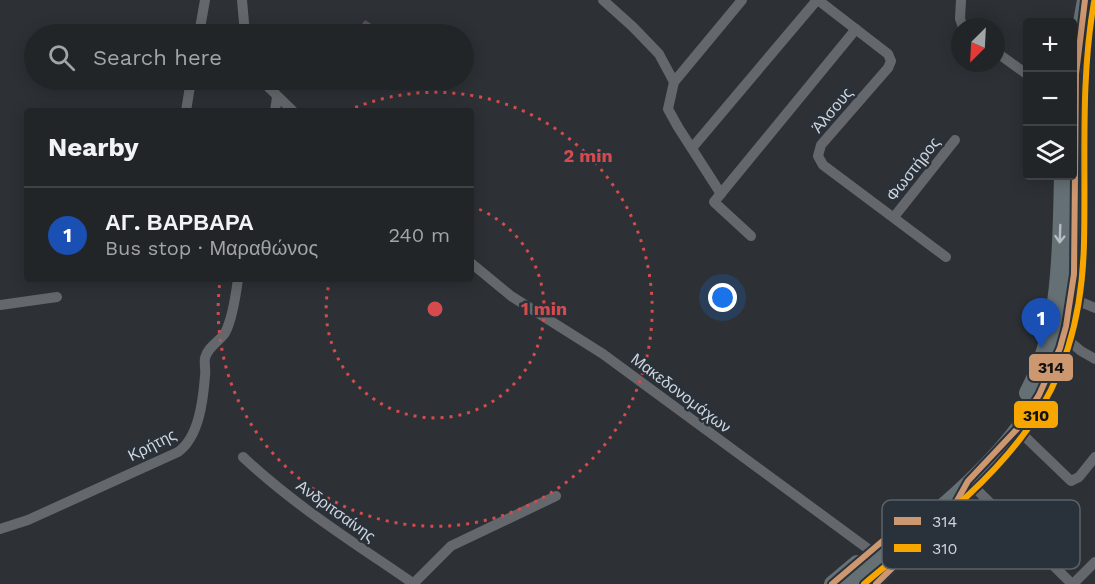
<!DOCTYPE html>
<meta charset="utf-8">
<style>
:root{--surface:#222528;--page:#2a2d30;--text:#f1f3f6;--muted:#a2a5a8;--line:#3f4245;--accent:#979ca1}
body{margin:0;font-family:"Work Sans",sans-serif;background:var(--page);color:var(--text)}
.controls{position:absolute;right:18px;top:18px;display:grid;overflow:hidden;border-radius:6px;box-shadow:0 3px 15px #0003}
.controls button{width:54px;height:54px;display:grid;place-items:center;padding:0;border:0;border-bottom:2px solid var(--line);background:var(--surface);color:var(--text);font:30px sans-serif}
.compass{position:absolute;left:951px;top:18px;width:54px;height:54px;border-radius:50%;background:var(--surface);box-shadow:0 3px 15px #0003;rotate:204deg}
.you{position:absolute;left:723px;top:298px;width:21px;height:21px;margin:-15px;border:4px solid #fff;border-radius:50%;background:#1a73e8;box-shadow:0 0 0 9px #1a73e833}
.badge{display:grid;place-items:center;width:39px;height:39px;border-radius:50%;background:var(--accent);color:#fff;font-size:20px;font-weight:700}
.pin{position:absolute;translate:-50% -50px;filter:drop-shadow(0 2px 3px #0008)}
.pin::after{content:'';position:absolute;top:32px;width:21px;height:18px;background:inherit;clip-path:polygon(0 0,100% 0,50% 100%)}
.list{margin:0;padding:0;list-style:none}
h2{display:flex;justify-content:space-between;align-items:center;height:78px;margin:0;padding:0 24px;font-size:26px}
h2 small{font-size:20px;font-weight:400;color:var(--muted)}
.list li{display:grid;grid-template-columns:39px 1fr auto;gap:18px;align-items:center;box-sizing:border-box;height:96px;padding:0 24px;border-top:2px solid var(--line)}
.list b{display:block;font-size:22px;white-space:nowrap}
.list p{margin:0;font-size:20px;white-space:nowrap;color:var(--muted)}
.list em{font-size:20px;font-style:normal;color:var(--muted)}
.icon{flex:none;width:33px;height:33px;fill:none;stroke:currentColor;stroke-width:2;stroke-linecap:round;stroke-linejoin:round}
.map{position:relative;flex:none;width:1095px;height:584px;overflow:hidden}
.search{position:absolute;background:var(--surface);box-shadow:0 3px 15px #0003;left:24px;top:24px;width:450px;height:66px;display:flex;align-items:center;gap:15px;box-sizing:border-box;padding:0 21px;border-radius:33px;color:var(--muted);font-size:22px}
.panel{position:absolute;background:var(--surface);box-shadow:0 3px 15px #0003;left:24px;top:108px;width:450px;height:174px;border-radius:6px}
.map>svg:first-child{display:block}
.green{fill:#5d4c66}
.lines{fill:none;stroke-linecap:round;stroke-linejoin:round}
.minor{stroke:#64686c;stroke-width:10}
.primary{stroke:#657075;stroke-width:16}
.bus-1-casing{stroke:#29313a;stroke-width:10}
.bus-2-casing{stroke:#29313a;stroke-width:10}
.bus-1{stroke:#cd976f;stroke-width:6}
.bus-2{stroke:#f7a600;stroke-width:6}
.oneway{stroke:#b5bcc2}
.ring{fill:none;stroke:#d54b4c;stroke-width:3;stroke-dasharray:3 6}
.labels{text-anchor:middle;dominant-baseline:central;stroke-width:5;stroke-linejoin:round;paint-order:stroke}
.street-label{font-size:16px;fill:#d0d5db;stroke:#29313a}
.key{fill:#29313a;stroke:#5b626a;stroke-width:1.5}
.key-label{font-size:16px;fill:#d0d5db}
.centre{fill:#d54b4c;stroke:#29313a;stroke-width:3}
.ring-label{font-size:18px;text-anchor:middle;font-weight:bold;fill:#d54b4c;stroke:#29313a;stroke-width:5;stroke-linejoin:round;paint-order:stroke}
.line-badge{stroke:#29313a;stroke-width:2}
.pale-badge-label{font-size:16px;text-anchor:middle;font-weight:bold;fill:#111}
</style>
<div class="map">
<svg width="1095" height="584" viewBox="0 0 1095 584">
<rect width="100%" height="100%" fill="#2d3136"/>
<polygon class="green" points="365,20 384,32 383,34 355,34"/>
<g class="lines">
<g class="minor">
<polyline points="242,0 245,34"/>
<polyline points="603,0 633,27 659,54 674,82 668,109 678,127 721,194"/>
<polyline points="818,0 888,54 891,61 888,68 821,145 818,156 823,165 946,257"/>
<polyline points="961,0 960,19 963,27"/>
<polyline points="199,34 205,0"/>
<polyline points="996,52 1028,75"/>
<polyline points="261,80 293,111"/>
<polyline points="674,82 742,0"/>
<polyline points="186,111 191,80"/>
<polyline points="275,111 277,97"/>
<polyline points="692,148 817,0"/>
<polyline points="894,217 955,140"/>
<polyline points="751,236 714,202 856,29"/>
<polyline points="471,263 511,296 603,354 871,551"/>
<polyline points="1065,298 1071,298 1095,308"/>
<polyline points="0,305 57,297"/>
<polyline points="1063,336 1081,351 1095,359"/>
<polyline points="1017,429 1071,481 1079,477 1095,457"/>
<path d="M243 457C295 506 356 544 414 584"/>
<polyline points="966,485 968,481 1072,584"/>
<path d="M0 529 28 520 178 452C199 437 203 401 205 376 206 370 204 364 205 358 208 346 219 342 225 333 232 320 236 294 238 279"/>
<polyline points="414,583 451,546 556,496"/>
<polyline points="876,584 954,506"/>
<polyline points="1073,584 1095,562"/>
</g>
<g class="primary">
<path d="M1027 393C1062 326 1060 250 1062 176"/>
<polyline points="832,584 857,563"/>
<path d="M850 584C905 537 976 485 1019 427 1059 373 1075 306 1075 240 1076 160 1069 78 1085 0"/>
</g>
<defs>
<g id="bus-1">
<polyline points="832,584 912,516"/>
<polyline points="876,584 953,508 968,481 1017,429 1039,395 1060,348 1066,326 1074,274 1076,74 1085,0"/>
</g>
<path id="bus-2" d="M864 584C987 481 1080 419 1084 243 1086 162 1080 82 1094 2"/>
</defs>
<use href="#bus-1" class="bus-1-casing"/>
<use href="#bus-2" class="bus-2-casing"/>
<use href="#bus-1" class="bus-1"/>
<use href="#bus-2" class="bus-2"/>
</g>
<defs><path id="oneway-shaft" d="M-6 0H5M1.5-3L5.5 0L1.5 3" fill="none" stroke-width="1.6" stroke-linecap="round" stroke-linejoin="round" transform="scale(1.5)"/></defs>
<use class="oneway" href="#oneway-shaft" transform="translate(1060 234) rotate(92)"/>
<g class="ring">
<path d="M471 206A109 109 0 1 1 330 280"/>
<path d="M347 111A217 217 0 1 1 220 281"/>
</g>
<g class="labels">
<g class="street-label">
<text transform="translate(832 110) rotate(-50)">Άλσους</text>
<text transform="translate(913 169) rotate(-52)">Φωστήρος</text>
<text transform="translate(681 393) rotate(37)">Μακεδονομάχων</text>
<text transform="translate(152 445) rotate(-27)">Κρήτης</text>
<text transform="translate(336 511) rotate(36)">Ανδριτσαίνης</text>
</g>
</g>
<rect x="882" y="500" width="198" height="69" rx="9" class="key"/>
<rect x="894" y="517" width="27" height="8" fill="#cd976f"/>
<rect x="894" y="544" width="27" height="8" fill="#f7a600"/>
<g class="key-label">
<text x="932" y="527">314</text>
<text x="932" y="554">310</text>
</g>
<circle cx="435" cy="309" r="9" class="centre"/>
<g class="ring-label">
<text x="588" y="162">2 min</text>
<text x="544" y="315">1 min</text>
</g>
<g class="line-badge">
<rect x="1028" y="353" width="46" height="29" rx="6" fill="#cd976f"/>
<rect x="1013" y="400" width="46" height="29" rx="6" fill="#f7a600"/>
</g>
<g class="pale-badge-label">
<text x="1051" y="373">314</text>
<text x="1036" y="421">310</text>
</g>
</svg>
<div class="controls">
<button>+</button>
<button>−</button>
<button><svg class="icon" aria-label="layers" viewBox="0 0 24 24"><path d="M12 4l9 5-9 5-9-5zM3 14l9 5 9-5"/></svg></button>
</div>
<svg class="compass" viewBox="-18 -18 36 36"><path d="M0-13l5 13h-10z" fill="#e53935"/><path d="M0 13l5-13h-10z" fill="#a2a5a8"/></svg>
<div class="you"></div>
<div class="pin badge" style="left:1041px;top:348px;background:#1a4fb4">1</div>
<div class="search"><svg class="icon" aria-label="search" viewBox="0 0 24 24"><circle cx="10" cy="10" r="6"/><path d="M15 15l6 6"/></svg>Search here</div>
<section class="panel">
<h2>Nearby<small></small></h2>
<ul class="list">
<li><span class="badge" style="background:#1a4fb4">1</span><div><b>ΑΓ. ΒΑΡΒΑΡΑ</b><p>Bus stop · Μαραθώνος</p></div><em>240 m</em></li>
</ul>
</section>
</div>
